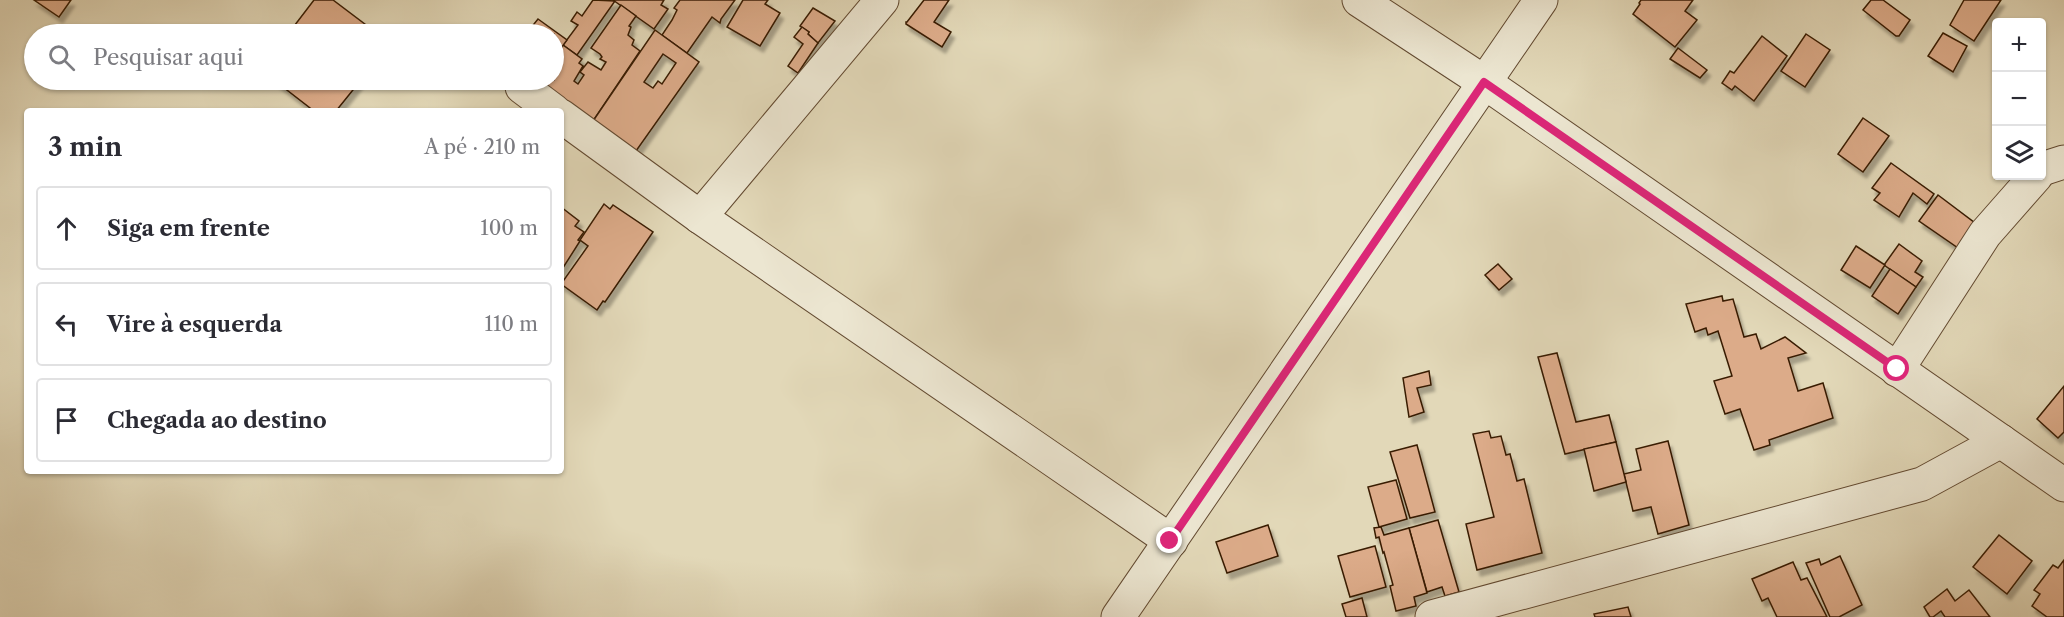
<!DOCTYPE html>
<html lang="pt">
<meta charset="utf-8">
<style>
:root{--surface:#fff;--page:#f7f7f7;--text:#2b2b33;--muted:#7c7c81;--line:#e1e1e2}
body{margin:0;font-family:"Libre Caslon Text",serif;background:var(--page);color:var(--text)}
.controls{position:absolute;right:18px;top:18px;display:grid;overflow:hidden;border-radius:6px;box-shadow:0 2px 4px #0004}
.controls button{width:54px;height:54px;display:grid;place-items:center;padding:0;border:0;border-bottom:2px solid var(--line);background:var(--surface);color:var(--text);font:30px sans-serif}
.stop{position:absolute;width:18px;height:18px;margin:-14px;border:4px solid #db2777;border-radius:50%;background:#fff}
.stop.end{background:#db2777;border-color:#fff;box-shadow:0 2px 6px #0008}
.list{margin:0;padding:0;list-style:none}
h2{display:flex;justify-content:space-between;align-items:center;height:78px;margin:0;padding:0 24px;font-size:26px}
h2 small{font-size:20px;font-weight:400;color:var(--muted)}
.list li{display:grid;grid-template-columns:39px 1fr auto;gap:18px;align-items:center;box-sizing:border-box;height:84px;margin:0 12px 12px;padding:0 12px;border:2px solid var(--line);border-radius:6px}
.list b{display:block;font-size:22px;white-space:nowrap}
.list em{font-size:20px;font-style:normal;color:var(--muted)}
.icon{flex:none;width:33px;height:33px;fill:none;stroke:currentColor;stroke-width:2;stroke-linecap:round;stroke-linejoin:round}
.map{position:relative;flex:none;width:2064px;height:617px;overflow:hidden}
.search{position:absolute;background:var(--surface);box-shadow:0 2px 4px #0004;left:24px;top:24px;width:540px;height:66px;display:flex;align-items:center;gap:15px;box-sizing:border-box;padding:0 21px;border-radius:33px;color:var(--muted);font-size:22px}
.panel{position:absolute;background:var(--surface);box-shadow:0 2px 4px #0004;left:24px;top:108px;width:540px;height:366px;border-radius:6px}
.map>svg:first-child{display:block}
.building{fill:#dcab89;stroke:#391b04;stroke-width:1.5;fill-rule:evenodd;filter:url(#shadow)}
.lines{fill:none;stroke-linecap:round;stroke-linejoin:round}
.street-casing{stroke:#634a31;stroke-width:35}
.street{stroke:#ece6d1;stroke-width:33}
.route{stroke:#db2777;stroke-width:8}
</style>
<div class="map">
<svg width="2064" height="617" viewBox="0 0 2064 617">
<defs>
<filter id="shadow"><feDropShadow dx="3.5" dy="6" stdDeviation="1.5" flood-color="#0004"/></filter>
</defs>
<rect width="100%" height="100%" fill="#e2d8b8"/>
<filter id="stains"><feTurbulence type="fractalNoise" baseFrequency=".00333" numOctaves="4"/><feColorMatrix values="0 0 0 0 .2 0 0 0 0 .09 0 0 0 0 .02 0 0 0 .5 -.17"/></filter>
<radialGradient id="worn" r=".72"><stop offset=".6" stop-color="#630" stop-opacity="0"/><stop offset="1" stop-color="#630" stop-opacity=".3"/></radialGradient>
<g class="building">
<polygon points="34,0 71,0 59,17"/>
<polygon points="314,0 333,0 378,34 288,34"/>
<polygon points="593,0 615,1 577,55 563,45 578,25 571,21 577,12 582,16"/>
<polygon points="613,0 664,0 661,5 668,9 654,29"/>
<polygon points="680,0 735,0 721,19 720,23 712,17 687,53 662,35 672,20 677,10 674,8"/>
<polygon points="743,0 768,0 765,4 780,13 760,46 727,27"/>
<polygon points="924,0 949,0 934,22 951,32 942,47 906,24 906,22 907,22"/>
<polygon points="1641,0 1693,0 1685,11 1697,20 1675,47 1633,14 1640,4 1639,3"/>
<polygon points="1871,0 1883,0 1910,20 1899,36 1896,36 1863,10"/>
<polygon points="1964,0 2001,0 1974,41 1950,25"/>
<polygon points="621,5 636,16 629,26 631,27 628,35 634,40 632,45 640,51 593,121 538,80 554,80 554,58 563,45 582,59 579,63 583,66 574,81 578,84 584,75 580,72 588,62 601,70 606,62 600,59 602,57 600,54 591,48"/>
<polygon points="813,8 835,21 818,43 808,34 809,32 800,26"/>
<polygon points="538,19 567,40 554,58 554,34 526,34"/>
<polygon points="802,27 809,32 808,34 818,43 798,73 788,66 803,44 794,37"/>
<path d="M655 30 699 62 636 151 593 121ZM663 54 676 63 662 84 658 81 653 88 644 82Z"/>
<polygon points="1943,33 1967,46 1953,72 1928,56"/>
<polygon points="1806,34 1830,50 1805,87 1781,71"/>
<polygon points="1762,36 1787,56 1754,101 1735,86 1732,90 1722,83 1730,71 1734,73"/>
<polygon points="1678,48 1707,70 1700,78 1670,59"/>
<polygon points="274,80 361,80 336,111 314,111"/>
<polygon points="1863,118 1889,136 1863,172 1838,154"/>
<polygon points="1891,163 1934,194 1927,204 1913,193 1899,217 1874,200 1880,193 1872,188"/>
<polygon points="1938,195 1979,226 1961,250 1919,221"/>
<polygon points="604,204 610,209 613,205 653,232 605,302 603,301 597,310 561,284 588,246 580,240"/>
<polygon points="561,207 579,221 575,226 584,232 578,240 580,241 561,271"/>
<polygon points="1899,244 1922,261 1915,272 1923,277 1916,287 1884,265"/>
<polygon points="1856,246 1885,265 1870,288 1841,270"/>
<polygon points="1498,264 1512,279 1499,290 1485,275"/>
<polygon points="1890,269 1916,287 1898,314 1872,296"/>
<polygon points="1722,296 1723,301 1733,299 1744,337 1756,334 1761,349 1785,337 1806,353 1788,358 1798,391 1823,383 1833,418 1769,440 1770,445 1754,450 1740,409 1725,414 1714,381 1732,376 1718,331 1708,335 1706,328 1695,332 1686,304"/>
<polygon points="1557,353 1576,422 1609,415 1616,442 1565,454 1538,357"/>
<polygon points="1429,371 1431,385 1417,388 1424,412 1409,417 1403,378"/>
<polygon points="2064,386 2064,432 2058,438 2037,419"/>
<polygon points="1489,431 1491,438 1501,436 1506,455 1510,454 1517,481 1524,479 1542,553 1477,570 1466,524 1494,517 1473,434"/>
<polygon points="1668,441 1689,525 1658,534 1651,507 1633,511 1624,474 1641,470 1636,449"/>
<polygon points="1616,442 1626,482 1594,491 1584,449"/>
<polygon points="1417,445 1435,512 1410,518 1390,452"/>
<polygon points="1396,480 1407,519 1379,527 1368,487"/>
<polygon points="1438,520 1459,592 1445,596 1442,587 1427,592 1409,528"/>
<polygon points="1268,525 1278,556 1227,573 1216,542"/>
<polygon points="1381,527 1384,535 1409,528 1427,593 1414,597 1416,606 1396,611 1390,586 1393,585 1384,552 1383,553 1379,537 1376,538 1374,528"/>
<polygon points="1999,535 2032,561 2007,594 1973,567"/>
<polygon points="1375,546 1386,587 1350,597 1338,556"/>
<polygon points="1840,556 1862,605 1839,617 1830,617 1806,563 1819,559 1821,565"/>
<polygon points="2064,560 2064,617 2047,617 2032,606 2040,594 2034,590 2053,565 2058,568"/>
<polygon points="1793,562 1801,580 1807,578 1827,617 1777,617 1768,598 1762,601 1752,579"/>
<polygon points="1947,589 1955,601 1969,590 1990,617 1945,617 1941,611 1933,617 1930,617 1924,607"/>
<polygon points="1362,598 1367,617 1346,617 1342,604"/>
<polygon points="1628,607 1631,617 1595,617 1594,614"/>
</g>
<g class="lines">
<defs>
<g id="street">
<polyline points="1359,0 1484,82 2064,485"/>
<polyline points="522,87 554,111"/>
<polyline points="561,116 700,217 1171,541"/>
<polyline points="2042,169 2064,162"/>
<polyline points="700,217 882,0"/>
<polyline points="1897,370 1985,234 2036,176"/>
<polyline points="1118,617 1541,0"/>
<polyline points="1432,617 1922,484 2001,441"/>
</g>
</defs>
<use href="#street" class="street-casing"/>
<use href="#street" class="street"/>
</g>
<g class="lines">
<polyline class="route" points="1170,541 1484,82 1897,369"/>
</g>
<rect width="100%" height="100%" filter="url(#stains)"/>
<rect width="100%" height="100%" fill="url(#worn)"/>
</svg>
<div class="controls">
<button>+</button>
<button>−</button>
<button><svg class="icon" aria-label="layers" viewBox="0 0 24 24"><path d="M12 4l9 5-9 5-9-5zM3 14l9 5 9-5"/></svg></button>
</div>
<div class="stop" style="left:1897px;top:369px"></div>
<div class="stop end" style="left:1170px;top:541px"></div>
<div class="search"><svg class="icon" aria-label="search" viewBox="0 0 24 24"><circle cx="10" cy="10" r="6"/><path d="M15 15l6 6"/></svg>Pesquisar aqui</div>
<section class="panel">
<h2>3 min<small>A pé · 210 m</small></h2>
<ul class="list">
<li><svg class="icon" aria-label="ahead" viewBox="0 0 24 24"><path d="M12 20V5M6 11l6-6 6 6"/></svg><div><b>Siga em frente</b></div><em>100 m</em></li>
<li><svg class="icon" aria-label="left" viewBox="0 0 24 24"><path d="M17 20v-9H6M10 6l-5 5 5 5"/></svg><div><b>Vire à esquerda</b></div><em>110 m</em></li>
<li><svg class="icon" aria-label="arrive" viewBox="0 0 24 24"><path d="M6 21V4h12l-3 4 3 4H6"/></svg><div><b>Chegada ao destino</b></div></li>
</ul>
</section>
</div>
